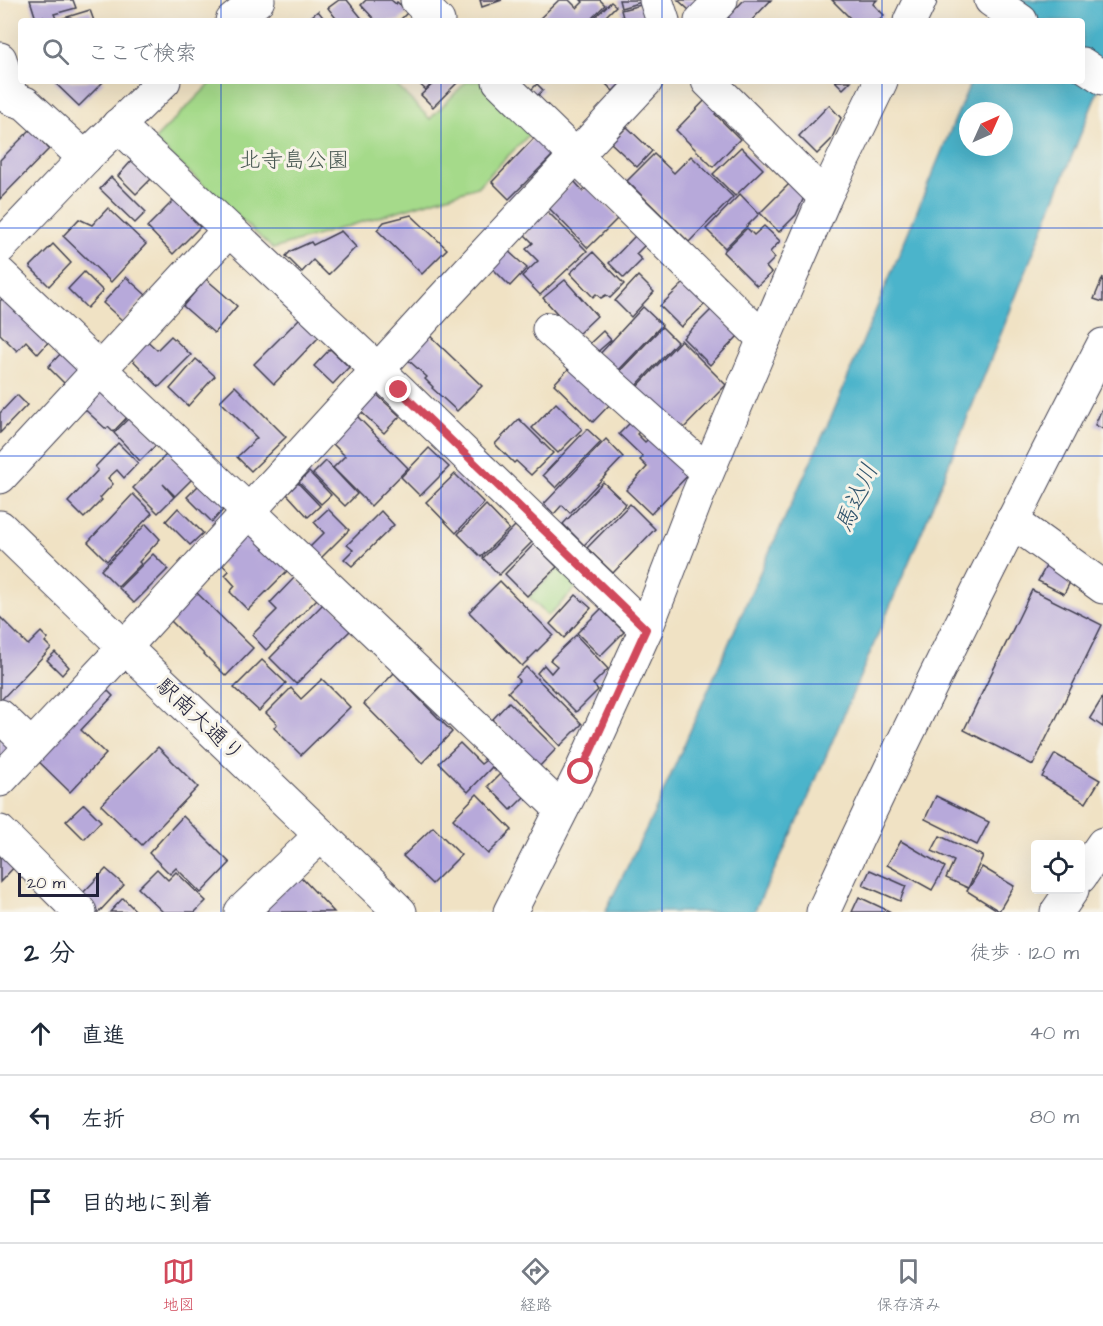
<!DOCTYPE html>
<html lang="ja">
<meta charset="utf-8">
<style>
:root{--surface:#fff;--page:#f6f6f7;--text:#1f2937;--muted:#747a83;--line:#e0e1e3;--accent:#d1495b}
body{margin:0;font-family:"Architects Daughter","Klee One",sans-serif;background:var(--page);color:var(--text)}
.controls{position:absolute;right:18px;bottom:18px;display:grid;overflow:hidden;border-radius:6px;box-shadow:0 6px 24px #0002}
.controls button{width:54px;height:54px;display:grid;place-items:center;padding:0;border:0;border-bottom:2px solid var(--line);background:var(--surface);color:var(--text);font:30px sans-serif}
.compass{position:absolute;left:959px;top:102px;width:54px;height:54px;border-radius:50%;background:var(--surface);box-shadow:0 6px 24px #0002;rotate:45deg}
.scale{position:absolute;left:18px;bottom:15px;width:81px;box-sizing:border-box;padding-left:6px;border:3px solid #22223b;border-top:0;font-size:16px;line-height:21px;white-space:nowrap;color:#22223b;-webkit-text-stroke:4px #f7f3e8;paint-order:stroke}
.stop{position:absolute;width:18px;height:18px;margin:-14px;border:4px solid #d1495b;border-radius:50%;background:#fff}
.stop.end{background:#d1495b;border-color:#fff;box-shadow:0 2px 6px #0008}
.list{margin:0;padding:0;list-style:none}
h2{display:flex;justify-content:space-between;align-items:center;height:78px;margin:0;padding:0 24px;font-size:26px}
h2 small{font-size:20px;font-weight:400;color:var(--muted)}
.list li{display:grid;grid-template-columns:39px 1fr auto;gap:18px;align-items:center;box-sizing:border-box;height:84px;padding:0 24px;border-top:2px solid var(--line)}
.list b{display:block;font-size:22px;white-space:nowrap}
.list em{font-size:20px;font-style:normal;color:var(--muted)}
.icon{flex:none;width:33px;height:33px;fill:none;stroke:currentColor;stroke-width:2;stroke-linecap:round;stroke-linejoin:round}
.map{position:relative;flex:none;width:1103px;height:912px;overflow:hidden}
.search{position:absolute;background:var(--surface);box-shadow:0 6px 24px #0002;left:18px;right:18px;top:18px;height:66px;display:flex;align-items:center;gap:15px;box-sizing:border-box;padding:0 21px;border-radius:6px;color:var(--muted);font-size:22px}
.sheet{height:330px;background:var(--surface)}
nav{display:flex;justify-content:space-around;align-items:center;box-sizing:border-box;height:84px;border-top:2px solid var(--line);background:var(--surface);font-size:16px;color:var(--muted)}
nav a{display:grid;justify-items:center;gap:3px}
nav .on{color:var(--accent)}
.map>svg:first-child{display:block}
.green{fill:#a5da8a;stroke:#647e62;stroke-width:1.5}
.water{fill:#4cb4cb;stroke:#376b83;stroke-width:1.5;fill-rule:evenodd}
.building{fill:#b7a9da}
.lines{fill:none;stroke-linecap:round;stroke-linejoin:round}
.minor-casing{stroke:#413f50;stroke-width:35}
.minor{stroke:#fff;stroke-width:33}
.route{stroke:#d1495b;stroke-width:8}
.grid{fill:none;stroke:#1d4ed8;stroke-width:1.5;stroke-opacity:0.55}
.labels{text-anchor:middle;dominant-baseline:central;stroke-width:6;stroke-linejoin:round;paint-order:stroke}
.park-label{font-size:22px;fill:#495953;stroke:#f7f3e8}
.street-label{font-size:22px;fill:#22223b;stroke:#f7f3e8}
.water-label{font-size:24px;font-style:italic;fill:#31556d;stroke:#f7f3e8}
</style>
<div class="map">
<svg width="1103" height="912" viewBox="0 0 1103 912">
<rect width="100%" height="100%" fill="#f7f3e8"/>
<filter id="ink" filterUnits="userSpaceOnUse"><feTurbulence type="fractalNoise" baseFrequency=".0167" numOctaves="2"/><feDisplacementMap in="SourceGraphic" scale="12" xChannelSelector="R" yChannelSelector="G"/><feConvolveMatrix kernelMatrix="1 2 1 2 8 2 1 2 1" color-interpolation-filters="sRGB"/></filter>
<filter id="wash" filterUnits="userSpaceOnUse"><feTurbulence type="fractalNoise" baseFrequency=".008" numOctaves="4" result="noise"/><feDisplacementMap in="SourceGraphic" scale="24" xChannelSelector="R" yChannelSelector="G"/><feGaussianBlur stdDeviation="1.35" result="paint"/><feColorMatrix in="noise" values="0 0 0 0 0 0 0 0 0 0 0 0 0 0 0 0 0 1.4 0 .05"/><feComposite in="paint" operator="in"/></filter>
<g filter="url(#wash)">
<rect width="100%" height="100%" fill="#f0e2c4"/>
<g class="green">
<polygon points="213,81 392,81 430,119 467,81 482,81 533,131 477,187 273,249 154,140"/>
<polygon points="559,568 578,586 548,616 529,597"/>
</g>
<path class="water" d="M1004 0H1103V78L923 529 800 817 754 912H605L654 813 761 570 833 413 971 81H1082V21H996ZM968 111H1004V147H968Z"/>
<g id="blocks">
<g class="building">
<polygon points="30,0 73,0 76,8 54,14 57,21 45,21 43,17 36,19"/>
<polygon points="339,0 347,0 364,21 338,21 328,8"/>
<polygon points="366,0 391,0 396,4 397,2 408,12 399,21 376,21 361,5"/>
<polygon points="480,0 502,0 482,7"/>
<polygon points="559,0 569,0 577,8 583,2 581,0 600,0 605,5 589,21 537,21"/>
<polygon points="619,0 645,0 645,1 621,8"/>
<polygon points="678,0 699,0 689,10"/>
<polygon points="744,0 771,0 751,21 732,21 728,17"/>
<polygon points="832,0 877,0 873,4 884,15 878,21 853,21"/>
<polygon points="611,2 616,6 601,21 591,21"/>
<polygon points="645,4 650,21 624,21 621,10"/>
<polygon points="90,10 94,21 57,21 57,20"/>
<polygon points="318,11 326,21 306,21"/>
<polygon points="53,81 104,81 79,106"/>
<polygon points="416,81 434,81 426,90"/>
<polygon points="436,81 459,81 433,107 421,95"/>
<polygon points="603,81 623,81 613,91"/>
<polygon points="835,81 851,81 843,89"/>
<polygon points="537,84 543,90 536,97 530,91"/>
<polygon points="709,96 721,108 715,114 740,139 713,167 676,130"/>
<polygon points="829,105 841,118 831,140 817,154 799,136"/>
<polygon points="627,127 652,151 637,167 611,143"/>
<polygon points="31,129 49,149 0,199 0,160"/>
<polygon points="535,137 553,155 509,199 492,182"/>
<polygon points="741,147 763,169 735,196 713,174"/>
<polygon points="654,154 674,173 691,156 733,197 689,242 627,181"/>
<polygon points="134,158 153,177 136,194 118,176"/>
<polygon points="111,177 146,212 135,223 100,189"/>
<polygon points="574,181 583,191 588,187 618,218 588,248 548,207"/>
<polygon points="792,181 805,195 796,215 779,232 760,213"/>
<polygon points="740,194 759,214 725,248 706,229"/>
<polygon points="174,200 200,227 173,254 147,227"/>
<polygon points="108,208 146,244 111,282 63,236 79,219 92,225"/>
<polygon points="547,211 587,251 540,295 522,276 538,261 526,249 533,243 524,234"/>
<polygon points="411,215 447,249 422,274 377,230 384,222"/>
<polygon points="764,226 780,241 770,252 775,258 766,267 771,273 757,286 723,252 747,228 754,235"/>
<polygon points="341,231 356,247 328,275 313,260 302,272 286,256 291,251 311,242 313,245"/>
<polygon points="635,236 645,245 636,254 642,260 624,278 609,263"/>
<polygon points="53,244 71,263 49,286 30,267"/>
<polygon points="507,250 527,268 510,286 491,267"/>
<polygon points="593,252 624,284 610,298 606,295 601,298 596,294 593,297 570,273"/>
<polygon points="84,272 103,291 87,308 68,289"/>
<polygon points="638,276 654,292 631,317 615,301"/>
<polygon points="126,277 146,295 123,321 103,303"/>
<polygon points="1103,277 1103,302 1094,299"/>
<polygon points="206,279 237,306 214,333 183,306"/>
<polygon points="565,280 597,316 577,335 543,298"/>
<polygon points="684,283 705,304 681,327 660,306"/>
<polygon points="6,295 51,339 38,354 26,341 17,351 0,334 0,301"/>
<polygon points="643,307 662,325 616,373 598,356"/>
<polygon points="713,308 739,335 710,365 683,338"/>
<polygon points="300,318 319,337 274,384 254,364"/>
<polygon points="662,327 677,342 633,389 617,374"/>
<polygon points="603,331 611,340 595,354 587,346"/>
<polygon points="140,334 157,350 171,336 191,355 159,387 123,350"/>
<polygon points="428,334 482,386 457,411 432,388 433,387 425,379 427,377 406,358"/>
<polygon points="681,340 726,385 680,432 636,388"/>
<polygon points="330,349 349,367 333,384 314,366"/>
<polygon points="64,350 83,369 67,386 48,367"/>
<polygon points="196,359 215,376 188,406 170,389"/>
<polygon points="576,361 615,399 593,422 554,384"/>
<polygon points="101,381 132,412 113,432 108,427 106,429 79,404"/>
<polygon points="235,386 286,437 251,471 237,457 257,438 220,401"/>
<polygon points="374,392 400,416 384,433 358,409"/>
<polygon points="17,395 27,405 0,433 0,413"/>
<polygon points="556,403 582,429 558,453 532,428"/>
<polygon points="1103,406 1103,429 1095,425"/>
<polygon points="133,414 160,441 140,461 114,433"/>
<polygon points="357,416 408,468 371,506 333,468 345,456 331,442"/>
<polygon points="635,418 644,427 637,434 645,442 654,434 692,471 651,514 626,490 647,467 640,460 643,457 619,434"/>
<polygon points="519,419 553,453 531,475 516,461 514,463 495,444"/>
<polygon points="587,429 601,442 556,488 543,475"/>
<polygon points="606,439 623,457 570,513 562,505 554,514 544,504"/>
<polygon points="118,443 138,463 124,478 117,470 108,478 113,484 100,498 102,500 84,518 68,502 98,470 95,467"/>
<polygon points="429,448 449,467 420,496 401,477"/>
<polygon points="169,452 194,477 175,496 163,484 174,497 158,513 133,488"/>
<polygon points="326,461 357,494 345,506 313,474"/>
<polygon points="309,472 331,495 321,504 299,482"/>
<polygon points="455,474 484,503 456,533 426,502"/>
<polygon points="203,481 223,501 223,510 212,522 187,497"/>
<polygon points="603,482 626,504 584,545 563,524"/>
<polygon points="298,483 320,506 308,517 287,494"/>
<polygon points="133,494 152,513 107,561 88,542"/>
<polygon points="630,504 655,529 613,573 587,548"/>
<polygon points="486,505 509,529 481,557 458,534"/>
<polygon points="178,508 203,533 190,545 166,521"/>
<polygon points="328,509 349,530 319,560 308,549 324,533 314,522"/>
<polygon points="381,511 394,525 352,566 344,559 353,550 347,545"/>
<polygon points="146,524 160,539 139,562 141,564 118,587 101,570"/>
<polygon points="515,526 532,542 499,575 483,558"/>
<polygon points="245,533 257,533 292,566 248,610 230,592 235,586 225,575 229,571 219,562"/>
<polygon points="534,544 557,567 527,596 505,574"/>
<polygon points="153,554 168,569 134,603 119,588"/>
<polygon points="1050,559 1075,572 1064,594 1038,581"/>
<polygon points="295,577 317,599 266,650 252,635 277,610 270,603"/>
<polygon points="500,581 553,635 522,666 469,612"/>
<polygon points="1032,590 1102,625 1033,765 964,730"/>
<polygon points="196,592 253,648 226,676 170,620"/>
<polygon points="576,595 591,608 564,638 550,624"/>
<polygon points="327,600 354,627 296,684 270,658"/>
<polygon points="601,609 624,632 600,656 577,633"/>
<polygon points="0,617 28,645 41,632 48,639 45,642 51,648 1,700 0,699"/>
<polygon points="576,635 608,669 593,684 598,690 576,712 537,673 544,665 551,673 557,666 550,660"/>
<polygon points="55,652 69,667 62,675 47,660"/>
<polygon points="262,660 286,683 259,711 234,688"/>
<polygon points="526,667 582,724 560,746 508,692 519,681 516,677"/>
<polygon points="394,673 452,732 422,763 364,704"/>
<polygon points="322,679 350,707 301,755 274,728 277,724 266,713 291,688 301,699"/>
<polygon points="99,682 113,696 81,730 106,754 70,792 30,753"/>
<polygon points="1103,697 1103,727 1090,718"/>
<polygon points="509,702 556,749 537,769 514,746 516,743 492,720"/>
<polygon points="0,726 17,743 0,760"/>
<polygon points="460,743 481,764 485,761 483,759 487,755 500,767 495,771 492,767 468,792 439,763"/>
<polygon points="158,747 198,787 142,845 101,805"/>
<polygon points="1055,754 1100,780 1086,803 1042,777"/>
<polygon points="503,771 527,794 511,810 488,786"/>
<polygon points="477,794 512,830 488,854 453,819"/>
<polygon points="936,796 989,822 977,845 925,819"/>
<polygon points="84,804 101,821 84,839 66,821"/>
<polygon points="183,816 230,863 201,893 176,868 170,874 149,853"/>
<polygon points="433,827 461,855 432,884 403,856"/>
<polygon points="940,836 983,856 968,888 946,878 954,861 932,851"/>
<polygon points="901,841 945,867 932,890 887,865"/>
<polygon points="0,847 17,864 0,882"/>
<polygon points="982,867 1014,886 999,911 967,891"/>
<polygon points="106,869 124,885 99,912 94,912 79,897"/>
<polygon points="157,869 168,880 176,872 206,901 195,912 163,912 138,888"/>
<polygon points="870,870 906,886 900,901 863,885"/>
<polygon points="299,875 334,912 269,912 264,908"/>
<polygon points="859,897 891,912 852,912"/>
<polygon points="123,898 137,912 110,912"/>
</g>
</g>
</g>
<g filter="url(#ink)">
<use href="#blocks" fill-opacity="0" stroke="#413f50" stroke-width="1.5"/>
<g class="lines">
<defs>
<g id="minor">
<polyline points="417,0 438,21"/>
<polyline points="656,0 663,21"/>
<polyline points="991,0 1021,21"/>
<polyline points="232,21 258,0"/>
<polyline points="701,21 721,0"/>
<polyline points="910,21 920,0"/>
<polyline points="0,59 12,99 25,103 85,158"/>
<polyline points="1082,64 1103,78"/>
<polyline points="499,81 764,339"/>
<polyline points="708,81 825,197"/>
<polyline points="118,125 399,390 646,629"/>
<polyline points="0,247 85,158 164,81"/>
<polyline points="0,274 561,809"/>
<polyline points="549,329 707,471"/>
<polyline points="0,477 229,230"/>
<polyline points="1012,521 1103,587"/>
<path d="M0 527C132 656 268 782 400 912"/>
<polyline points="0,716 31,746"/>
<polyline points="0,780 124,648 436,306 646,81"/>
<polyline points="0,832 80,912"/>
<polyline points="1080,877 1103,844"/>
<polyline points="241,912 321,835"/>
<polyline points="510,912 581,772 646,629 697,497 764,339 825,197 881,81"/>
<path d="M823 912C911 721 1006 532 1103 345"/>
<polyline points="1057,912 1072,890"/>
</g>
</defs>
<use href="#minor" class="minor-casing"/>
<use href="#minor" class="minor"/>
</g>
</g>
<g class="lines" filter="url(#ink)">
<polyline class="route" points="399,390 646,629 581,772"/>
</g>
<path class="grid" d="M221 0V21M441 0V21M662 0V21M882 0V21M221 81V912M441 81V912M662 81V912M882 81V912M0 228H1103M0 456H1103M0 684H1103"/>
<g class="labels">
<g class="park-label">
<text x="294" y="160">北寺島公園</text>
</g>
<g class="street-label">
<text transform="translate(200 720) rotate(43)">駅南大通り</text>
</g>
<g class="water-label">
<text transform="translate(857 498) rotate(-66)">馬込川</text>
</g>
</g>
</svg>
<div class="controls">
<button><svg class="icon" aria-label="locate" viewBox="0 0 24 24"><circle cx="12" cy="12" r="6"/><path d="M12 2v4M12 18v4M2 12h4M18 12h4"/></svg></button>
</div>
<svg class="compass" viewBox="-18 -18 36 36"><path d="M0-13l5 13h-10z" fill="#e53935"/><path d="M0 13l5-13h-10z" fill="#747a83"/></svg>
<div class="scale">20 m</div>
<div class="stop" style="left:581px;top:772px"></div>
<div class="stop end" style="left:399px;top:390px"></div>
<div class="search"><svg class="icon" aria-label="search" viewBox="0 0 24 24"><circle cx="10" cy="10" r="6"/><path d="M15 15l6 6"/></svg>ここで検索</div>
</div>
<section class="sheet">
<h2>2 分<small>徒歩 · 120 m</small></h2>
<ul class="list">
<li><svg class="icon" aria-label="ahead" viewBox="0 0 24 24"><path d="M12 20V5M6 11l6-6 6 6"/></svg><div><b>直進</b></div><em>40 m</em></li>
<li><svg class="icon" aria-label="left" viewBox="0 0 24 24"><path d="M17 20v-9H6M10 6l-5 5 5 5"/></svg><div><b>左折</b></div><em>80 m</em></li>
<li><svg class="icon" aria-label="arrive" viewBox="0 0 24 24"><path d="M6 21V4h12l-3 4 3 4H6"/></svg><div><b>目的地に到着</b></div></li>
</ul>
</section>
<nav>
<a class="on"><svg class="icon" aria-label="map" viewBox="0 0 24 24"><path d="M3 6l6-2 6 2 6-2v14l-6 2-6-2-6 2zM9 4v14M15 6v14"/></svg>地図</a>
<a><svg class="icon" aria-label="directions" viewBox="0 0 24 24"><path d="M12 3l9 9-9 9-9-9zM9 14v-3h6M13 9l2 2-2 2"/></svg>経路</a>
<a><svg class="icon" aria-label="saved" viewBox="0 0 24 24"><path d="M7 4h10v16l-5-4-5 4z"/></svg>保存済み</a>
</nav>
